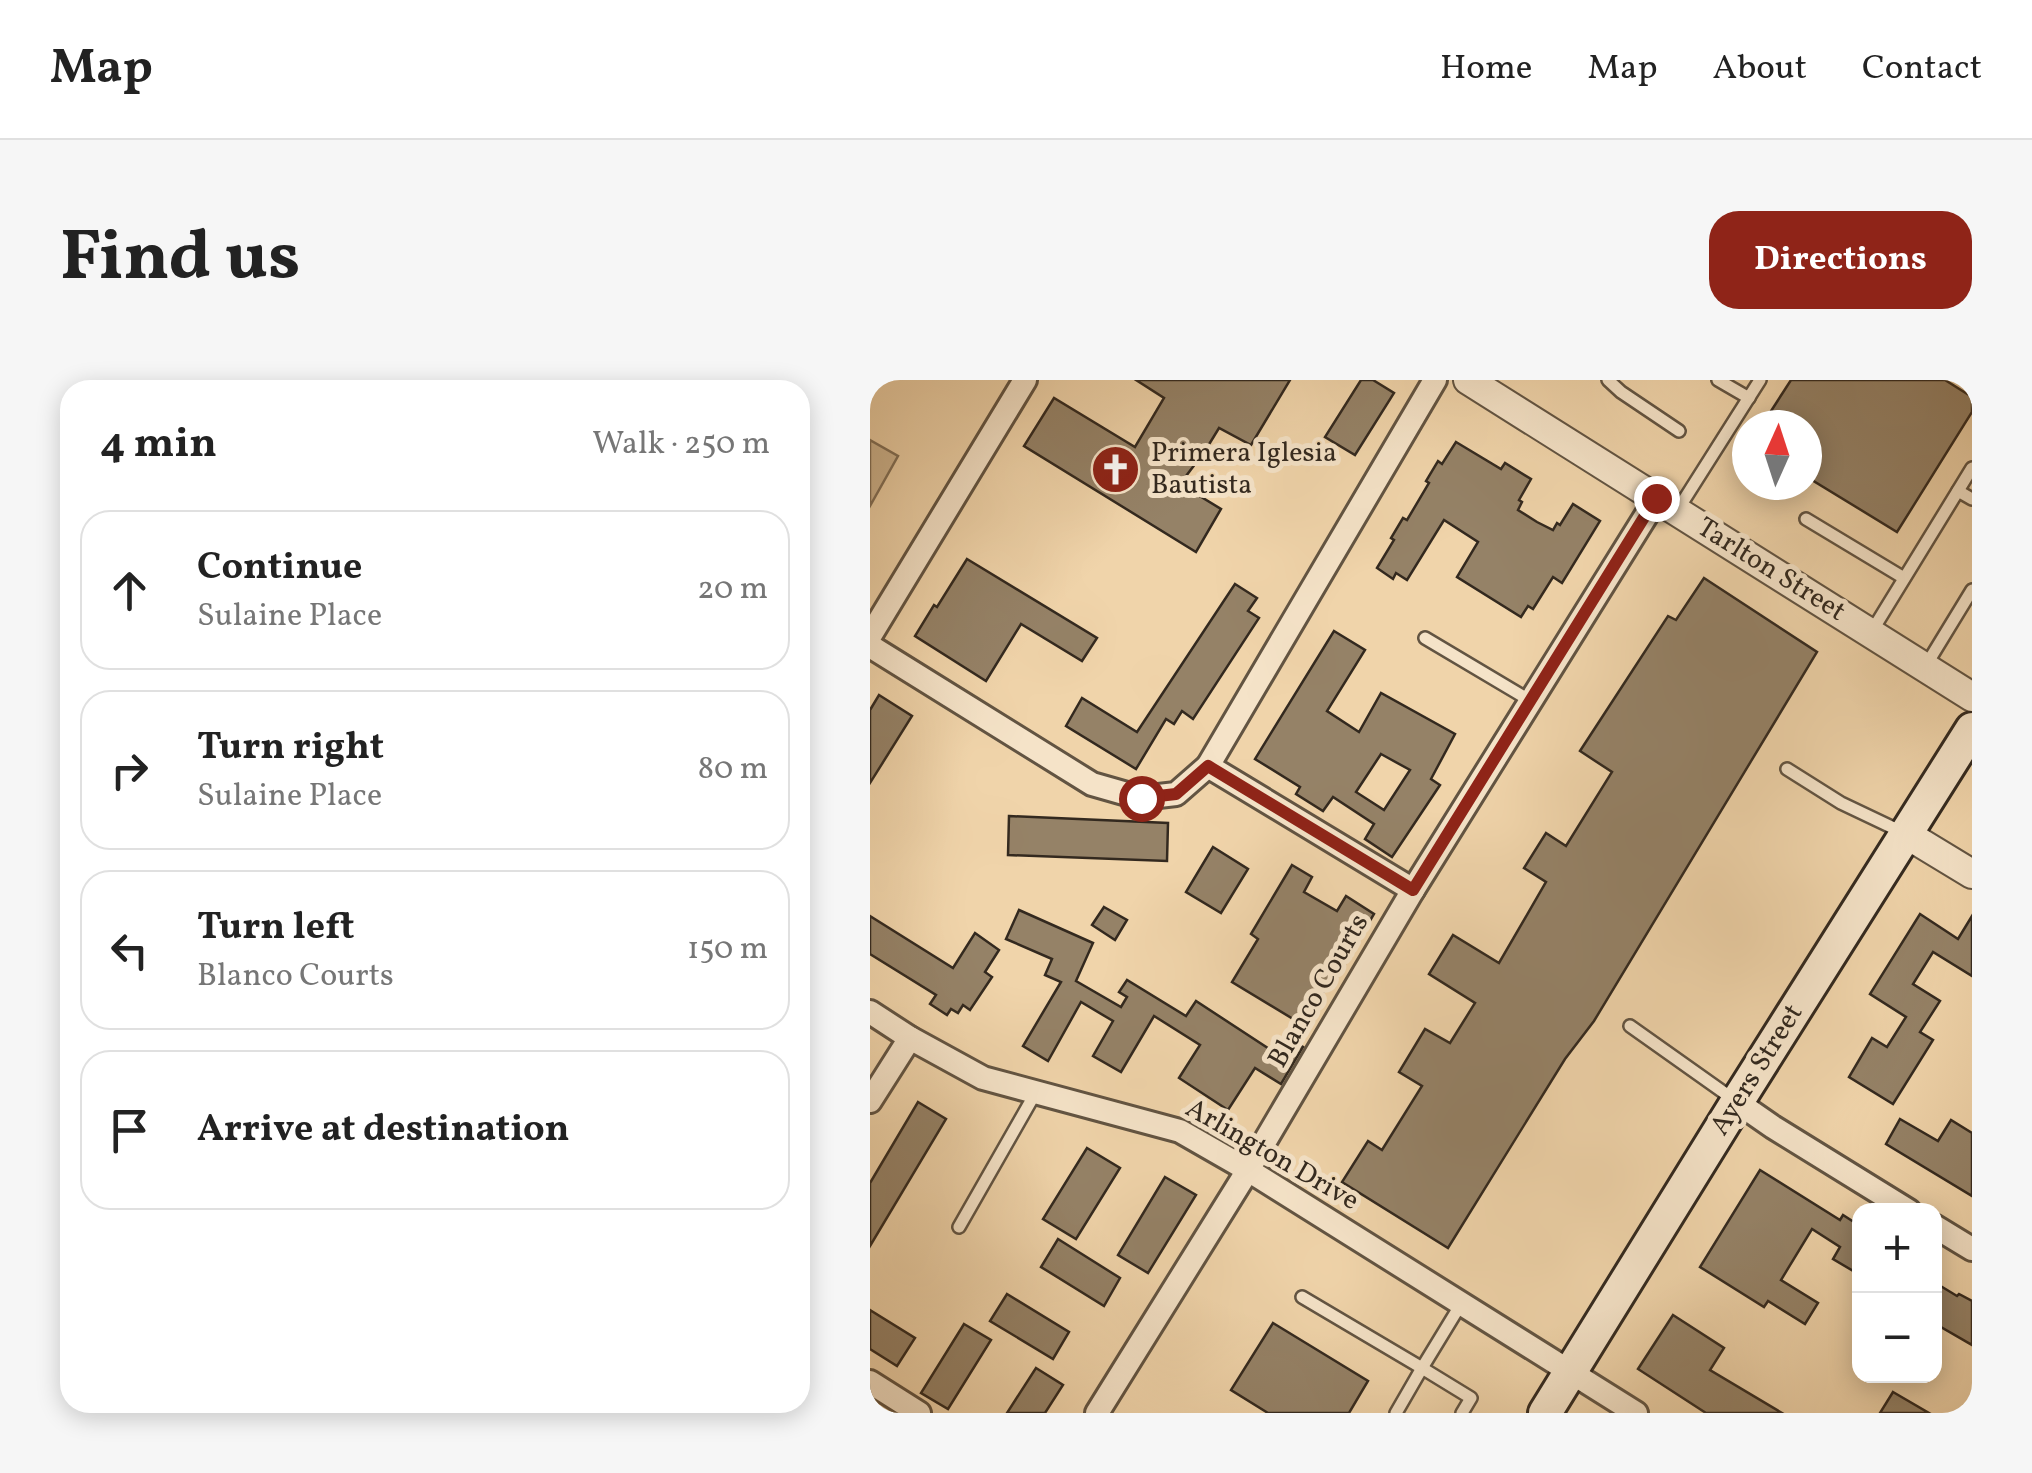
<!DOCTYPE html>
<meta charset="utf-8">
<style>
:root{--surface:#fff;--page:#f6f6f6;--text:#222;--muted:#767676;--line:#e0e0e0;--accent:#8f2418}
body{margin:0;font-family:Vollkorn,serif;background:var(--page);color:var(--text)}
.controls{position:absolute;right:30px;bottom:30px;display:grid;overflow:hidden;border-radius:20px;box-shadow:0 5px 25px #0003}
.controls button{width:90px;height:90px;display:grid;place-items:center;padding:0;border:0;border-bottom:2px solid var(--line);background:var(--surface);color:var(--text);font:50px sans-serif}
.compass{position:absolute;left:862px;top:30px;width:90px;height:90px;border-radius:50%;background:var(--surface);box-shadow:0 5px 25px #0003;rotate:3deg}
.stop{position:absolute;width:30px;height:30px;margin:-22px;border:8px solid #8f2418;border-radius:50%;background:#fff}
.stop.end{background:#8f2418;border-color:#fff;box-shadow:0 2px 10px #0008}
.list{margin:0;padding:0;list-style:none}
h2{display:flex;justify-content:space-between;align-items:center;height:130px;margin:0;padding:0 40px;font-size:42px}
h2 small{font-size:32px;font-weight:400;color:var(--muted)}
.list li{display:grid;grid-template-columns:65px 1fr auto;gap:30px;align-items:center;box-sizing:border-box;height:160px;margin:0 20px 20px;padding:0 20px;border:2px solid var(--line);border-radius:30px}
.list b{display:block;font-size:38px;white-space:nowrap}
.list p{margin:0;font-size:32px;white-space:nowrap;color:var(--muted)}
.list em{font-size:32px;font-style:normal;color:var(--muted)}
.icon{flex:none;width:55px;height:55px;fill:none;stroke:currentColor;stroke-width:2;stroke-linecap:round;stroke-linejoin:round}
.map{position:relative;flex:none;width:1102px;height:1033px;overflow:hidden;border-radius:30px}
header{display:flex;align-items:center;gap:60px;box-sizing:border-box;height:140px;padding:0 50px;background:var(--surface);border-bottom:2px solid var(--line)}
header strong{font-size:48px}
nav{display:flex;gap:55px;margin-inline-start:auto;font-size:35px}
.intro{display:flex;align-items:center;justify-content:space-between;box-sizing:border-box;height:240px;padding:0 60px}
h1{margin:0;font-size:70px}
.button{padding:25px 45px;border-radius:30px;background:var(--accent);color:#fff;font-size:35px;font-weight:700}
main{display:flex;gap:60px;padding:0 60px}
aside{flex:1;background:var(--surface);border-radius:30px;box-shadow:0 5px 25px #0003}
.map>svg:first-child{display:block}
.green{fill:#d0b792;stroke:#827058;stroke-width:2.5}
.building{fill:#958267;stroke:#33291f;stroke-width:2.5;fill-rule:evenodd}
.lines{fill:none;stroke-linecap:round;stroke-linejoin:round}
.service-casing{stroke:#625442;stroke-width:16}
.minor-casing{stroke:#625442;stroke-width:28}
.tertiary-casing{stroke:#625442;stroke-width:32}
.secondary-casing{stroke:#33291f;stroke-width:38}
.service{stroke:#f5e3c8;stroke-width:11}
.minor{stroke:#f5e3c8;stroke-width:22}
.tertiary{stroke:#f5e3c8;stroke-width:28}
.secondary{stroke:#f5e3c8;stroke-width:32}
.route{stroke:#8f2418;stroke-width:12}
.labels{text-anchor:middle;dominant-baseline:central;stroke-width:10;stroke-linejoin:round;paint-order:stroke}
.poi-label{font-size:28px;fill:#33291f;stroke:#f5e3c8;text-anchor:start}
.street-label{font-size:28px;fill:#33291f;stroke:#f5e3c8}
</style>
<header>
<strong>Map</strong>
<nav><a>Home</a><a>Map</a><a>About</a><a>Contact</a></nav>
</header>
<div class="intro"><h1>Find us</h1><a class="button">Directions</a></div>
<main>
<aside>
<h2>4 min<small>Walk · 250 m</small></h2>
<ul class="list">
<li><svg class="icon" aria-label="ahead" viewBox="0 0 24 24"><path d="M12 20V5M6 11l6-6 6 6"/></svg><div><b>Continue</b><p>Sulaine Place</p></div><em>20 m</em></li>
<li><svg class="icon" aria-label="right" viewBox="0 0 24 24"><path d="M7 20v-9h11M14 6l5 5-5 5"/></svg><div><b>Turn right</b><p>Sulaine Place</p></div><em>80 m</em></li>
<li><svg class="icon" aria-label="left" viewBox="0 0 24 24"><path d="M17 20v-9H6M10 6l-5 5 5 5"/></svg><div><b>Turn left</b><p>Blanco Courts</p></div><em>150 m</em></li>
<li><svg class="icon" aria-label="arrive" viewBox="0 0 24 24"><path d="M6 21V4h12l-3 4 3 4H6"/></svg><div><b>Arrive at destination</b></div></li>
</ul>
</aside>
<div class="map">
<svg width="1102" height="1033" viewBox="0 0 1102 1033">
<rect width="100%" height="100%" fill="#f0d4aa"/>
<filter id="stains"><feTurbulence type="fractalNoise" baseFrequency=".002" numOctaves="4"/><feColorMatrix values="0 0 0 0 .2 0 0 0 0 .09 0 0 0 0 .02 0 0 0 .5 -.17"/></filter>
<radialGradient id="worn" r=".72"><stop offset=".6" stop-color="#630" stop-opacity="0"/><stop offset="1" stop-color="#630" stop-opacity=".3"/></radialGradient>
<polygon class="green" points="0,60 28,76 0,126"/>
<g class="building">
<polygon points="266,0 420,0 381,65 349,48 335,71 310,104 351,129 326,172 154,66 184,18 265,67 294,18"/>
<polygon points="491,0 503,0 524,13 485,75 455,57"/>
<polygon points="921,0 1075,0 1102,17 1102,32 1027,152 937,97 937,45 892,45"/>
<polygon points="586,62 631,89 635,83 661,99 649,120 652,122 648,130 667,142 683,150 687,143 690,145 703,124 730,141 692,203 683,197 663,229 658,226 651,237 587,197 608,162 574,140 537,200 526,193 523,199 507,188 524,160 521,158 533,138 537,140 559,103 556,101 568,81 572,84"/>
<polygon points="97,179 227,258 212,281 151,244 116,301 45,256 64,225 67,227"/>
<polygon points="834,198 947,272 724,641 695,679 578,868 472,802 498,761 512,770 552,706 529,692 555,649 580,663 605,623 559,594 583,555 629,583 676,502 654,488 676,453 696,466 742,392 710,371 798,236 806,240"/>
<polygon points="365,204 387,218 378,231 389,238 323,339 312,331 304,344 296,339 266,389 196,346 212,318 267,352"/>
<path d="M464 251 495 270 457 331 489 352 511 313 585 354 561 399 570 405 522 477 495 459 504 444 463 417 453 431 426 414 430 407 385 379ZM511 374 540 390 514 430 486 412Z"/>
<polygon points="9,315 42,336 0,403 0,330"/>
<polygon points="139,436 298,443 297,481 138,475"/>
<polygon points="343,467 378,489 351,533 316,512"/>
<polygon points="422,485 442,497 434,512 467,531 476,516 504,534 462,606 458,604 433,645 362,602 388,559 381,554"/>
<polygon points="234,527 257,540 245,560 222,545"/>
<polygon points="149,530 223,563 206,601 251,627 257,617 249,612 257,600 316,636 326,621 407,674 417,657 433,667 411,704 385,688 358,730 309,698 330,665 284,636 251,692 223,676 243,641 211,622 178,681 153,666 191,602 175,595 182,579 136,559"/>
<polygon points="1050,534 1088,559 1102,536 1102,596 1063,572 1043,604 1070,621 1050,652 1063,660 1023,724 979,697 1002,658 1017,667 1036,637 1000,614"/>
<polygon points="0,536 83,588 105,553 129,570 115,592 122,597 100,630 93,625 88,633 81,629 77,635 60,624 66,615 0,574"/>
<polygon points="48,722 76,739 0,866 0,803"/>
<polygon points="1030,739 1068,761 1081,740 1102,753 1102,816 1016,764"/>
<polygon points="217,768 250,788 206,859 173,839"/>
<polygon points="890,790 970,840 973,835 990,846 990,895 963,879 970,867 942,849 911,900 948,923 935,944 898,921 894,927 830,887"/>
<polygon points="295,797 326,815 278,893 248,875"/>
<polygon points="188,859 250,898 234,926 171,887"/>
<polygon points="1064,902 1087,916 1089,914 1102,921 1102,965 1064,943"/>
<polygon points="137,914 199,952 183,979 120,941"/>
<polygon points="0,930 45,958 27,986 0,969"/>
<polygon points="803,935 854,968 840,990 912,1033 836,1033 768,989"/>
<polygon points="403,943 498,1001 479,1033 398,1033 361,1010"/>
<polygon points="94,944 121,960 78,1029 51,1013"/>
<polygon points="166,988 193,1005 175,1033 137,1033"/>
<polygon points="1023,1012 1059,1033 1010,1033"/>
</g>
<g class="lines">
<defs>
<g id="service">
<polyline points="738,0 751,12 809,51"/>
<polyline points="848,0 879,18"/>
<polyline points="1088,111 1102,119"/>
<polyline points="807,131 890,0"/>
<polyline points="936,139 1034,198"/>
<polyline points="1002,251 1102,88"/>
<polyline points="555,258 661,321"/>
<polyline points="1055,287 1102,210"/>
<polyline points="917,389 971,423 1032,452"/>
<polyline points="760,646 863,719"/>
<polyline points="89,847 166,712"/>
<polyline points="432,917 552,988 591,924"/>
<polyline points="526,1033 552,988 601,1018 592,1033"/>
</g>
<g id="minor">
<polyline points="0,256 155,0"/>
<polyline points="0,266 222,404 271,418 306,414 338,386 543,510"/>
<polyline points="338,386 565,0"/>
<polyline points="0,632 40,658 113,698 310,751 378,790 766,1033"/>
<polyline points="0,721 40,658"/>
<polyline points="867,722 903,747 1039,831"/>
<polyline points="1064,846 1102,869"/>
<polyline points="0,1002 49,1033"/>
<polyline points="227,1033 378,790 543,510 787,118"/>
</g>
<g id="tertiary">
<polyline points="598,0 1102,317"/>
<polyline points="1036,454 1102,494"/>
</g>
<polyline id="secondary" points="675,1033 867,722 1102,349"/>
</defs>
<use href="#service" class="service-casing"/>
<use href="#minor" class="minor-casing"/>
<use href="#tertiary" class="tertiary-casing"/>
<use href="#secondary" class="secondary-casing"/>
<use href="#service" class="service"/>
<use href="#minor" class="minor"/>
<use href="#tertiary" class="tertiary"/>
<use href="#secondary" class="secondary"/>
</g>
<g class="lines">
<polyline class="route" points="271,418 306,414 338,386 543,510 786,118"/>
</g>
<defs>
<symbol id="church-disc" viewBox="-11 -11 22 22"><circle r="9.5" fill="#8f2418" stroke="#f5e3c8"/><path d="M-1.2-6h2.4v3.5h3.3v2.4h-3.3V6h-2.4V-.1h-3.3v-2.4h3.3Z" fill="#fff"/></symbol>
</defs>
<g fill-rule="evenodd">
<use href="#church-disc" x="218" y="62" width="55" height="55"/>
</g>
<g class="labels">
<g class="poi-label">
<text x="281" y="73">Primera Iglesia<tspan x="281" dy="32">Bautista</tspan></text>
</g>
<g class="street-label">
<text transform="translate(901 190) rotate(32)">Tarlton Street</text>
<text transform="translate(449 611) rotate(-60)">Blanco Courts</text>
<text transform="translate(887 690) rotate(-58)">Ayers Street</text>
<text transform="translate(402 775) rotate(30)">Arlington Drive</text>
</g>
</g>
<rect width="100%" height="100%" filter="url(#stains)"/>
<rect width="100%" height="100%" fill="url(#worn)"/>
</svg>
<div class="controls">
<button>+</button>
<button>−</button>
</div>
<svg class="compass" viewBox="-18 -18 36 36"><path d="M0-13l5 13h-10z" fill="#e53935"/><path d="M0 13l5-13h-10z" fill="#767676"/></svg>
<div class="stop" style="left:271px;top:418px"></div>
<div class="stop end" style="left:786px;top:118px"></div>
</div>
</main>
